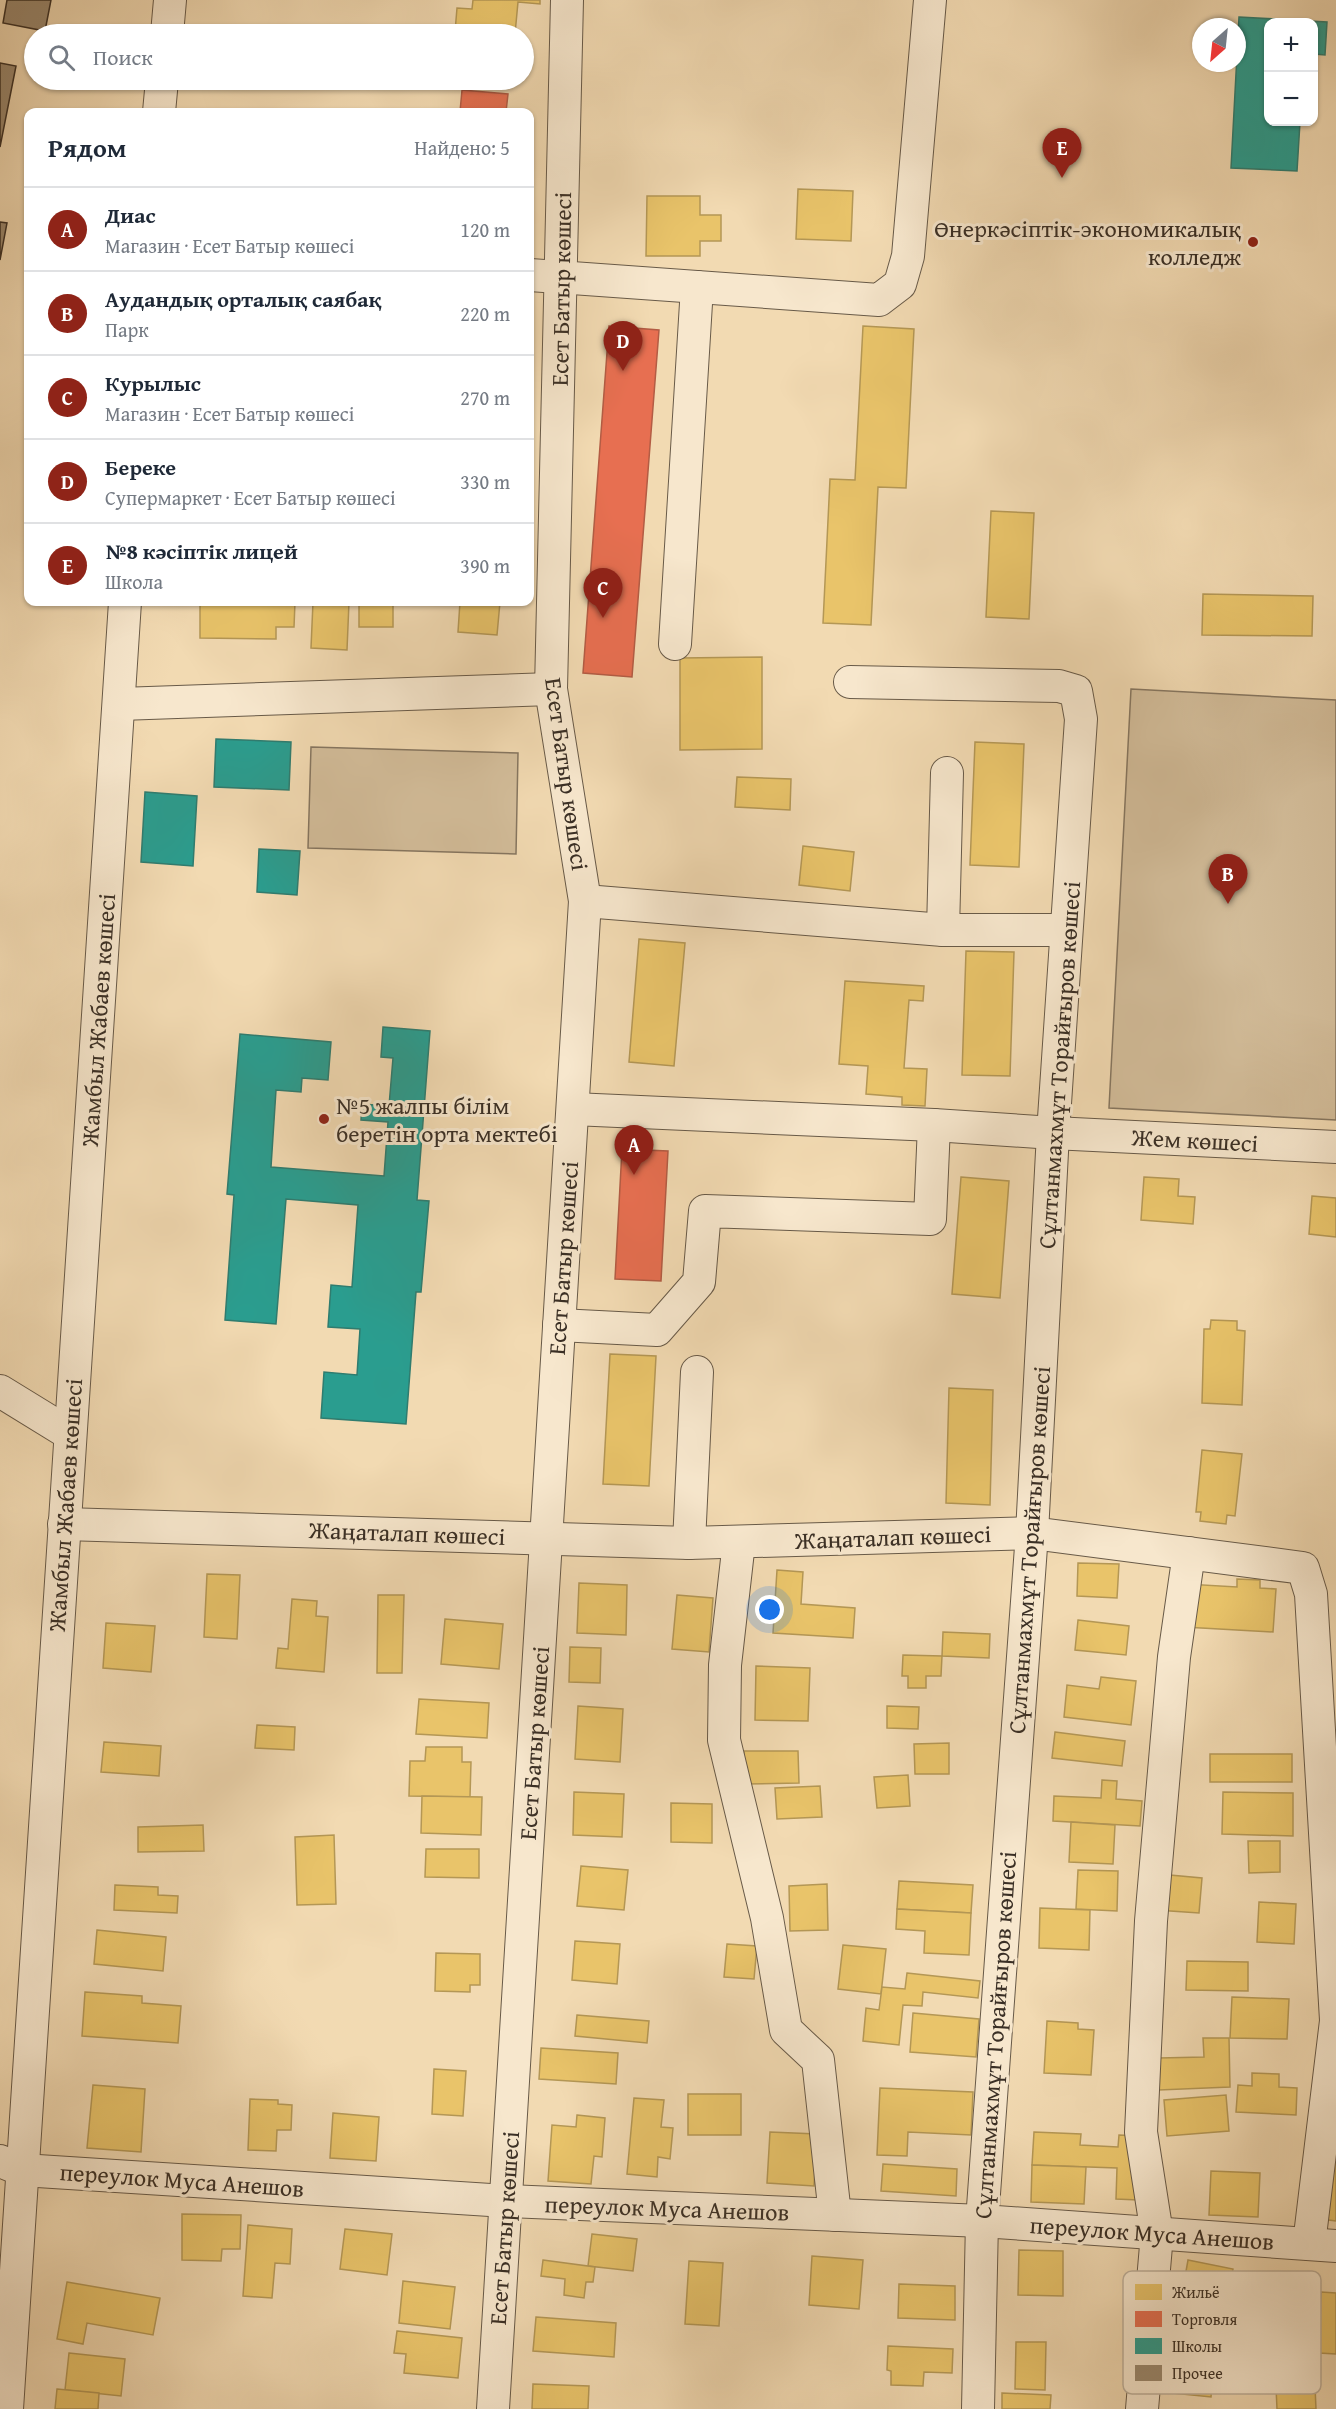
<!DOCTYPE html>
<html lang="ru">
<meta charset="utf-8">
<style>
:root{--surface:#fff;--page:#f6f6f7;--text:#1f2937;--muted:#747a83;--line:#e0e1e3;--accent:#8f2418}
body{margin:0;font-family:"Gentium Book Plus",serif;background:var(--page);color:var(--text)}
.controls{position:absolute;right:18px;top:18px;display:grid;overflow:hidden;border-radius:12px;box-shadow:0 2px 4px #0004}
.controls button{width:54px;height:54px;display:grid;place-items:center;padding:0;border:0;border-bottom:2px solid var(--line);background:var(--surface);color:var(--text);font:30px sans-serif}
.compass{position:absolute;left:1192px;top:18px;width:54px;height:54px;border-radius:50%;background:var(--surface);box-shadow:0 2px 4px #0004;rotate:207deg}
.you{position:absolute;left:770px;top:1610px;width:21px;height:21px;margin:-15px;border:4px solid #fff;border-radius:50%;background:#1a73e8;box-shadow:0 0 0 9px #1a73e833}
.badge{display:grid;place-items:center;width:39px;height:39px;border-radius:50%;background:var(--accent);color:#fff;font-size:20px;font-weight:700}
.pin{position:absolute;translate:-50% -50px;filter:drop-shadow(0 2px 3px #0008)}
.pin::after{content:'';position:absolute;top:32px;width:21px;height:18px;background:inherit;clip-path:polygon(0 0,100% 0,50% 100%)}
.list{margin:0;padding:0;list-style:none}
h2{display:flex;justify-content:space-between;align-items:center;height:78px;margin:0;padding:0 24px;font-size:26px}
h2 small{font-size:20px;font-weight:400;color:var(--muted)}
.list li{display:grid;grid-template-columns:39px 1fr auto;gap:18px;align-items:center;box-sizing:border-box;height:84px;padding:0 24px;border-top:2px solid var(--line)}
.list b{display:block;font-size:22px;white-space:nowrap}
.list p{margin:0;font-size:20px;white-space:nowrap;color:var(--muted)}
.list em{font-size:20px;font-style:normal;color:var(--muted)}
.icon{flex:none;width:33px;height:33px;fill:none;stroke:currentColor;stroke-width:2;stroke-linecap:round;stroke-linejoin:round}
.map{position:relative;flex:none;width:1336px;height:2409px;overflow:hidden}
.search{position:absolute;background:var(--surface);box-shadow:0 2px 4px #0004;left:24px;top:24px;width:510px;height:66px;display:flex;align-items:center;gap:15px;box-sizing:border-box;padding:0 21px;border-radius:33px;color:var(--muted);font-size:22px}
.panel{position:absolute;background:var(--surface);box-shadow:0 2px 4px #0004;left:24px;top:108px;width:510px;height:498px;border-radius:12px}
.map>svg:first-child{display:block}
.green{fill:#d3bd9a;stroke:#867660;stroke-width:1.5}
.homes{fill:#e9c46a;stroke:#b49755;stroke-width:1.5}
.shops{fill:#e76f51;stroke:#b35c44;stroke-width:1.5}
.schools{fill:#2a9d8f;stroke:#2f7c6f;stroke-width:1.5}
.building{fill:#9a886e;stroke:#3a2f25;stroke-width:1.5}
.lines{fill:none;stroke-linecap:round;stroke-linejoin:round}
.minor-casing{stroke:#685a48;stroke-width:34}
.minor{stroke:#f7e7cd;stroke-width:32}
.poi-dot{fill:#8f2418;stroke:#f7e7cd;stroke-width:2}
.labels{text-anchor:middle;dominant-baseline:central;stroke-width:6;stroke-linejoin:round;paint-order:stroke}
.poi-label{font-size:24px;fill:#3a2f25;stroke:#f7e7cd;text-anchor:end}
.street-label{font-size:24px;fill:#3a2f25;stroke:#f7e7cd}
.key{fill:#f7e7cd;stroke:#beb09b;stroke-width:1.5}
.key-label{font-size:16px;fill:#3a2f25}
</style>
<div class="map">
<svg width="1336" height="2409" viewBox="0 0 1336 2409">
<rect width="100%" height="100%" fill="#f2dab2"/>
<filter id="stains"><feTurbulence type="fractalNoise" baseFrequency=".00333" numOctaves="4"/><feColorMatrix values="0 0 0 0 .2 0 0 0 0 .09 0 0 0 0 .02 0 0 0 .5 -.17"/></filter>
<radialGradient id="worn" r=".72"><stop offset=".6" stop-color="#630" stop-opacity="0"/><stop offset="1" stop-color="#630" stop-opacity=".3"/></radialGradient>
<g class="green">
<polygon points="1131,689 1336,700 1336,1120 1109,1108"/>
<polygon points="311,747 518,753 516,854 308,848"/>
</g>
<g class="homes">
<polygon points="473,0 540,0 540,4 518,2 515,34 470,34 455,32 457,8 472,9"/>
<polygon points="798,189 853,191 851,241 796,239"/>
<polygon points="647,196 700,196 700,215 721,215 721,241 700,241 700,256 646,256"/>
<polygon points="863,326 914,329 906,488 878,487 871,625 823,623 830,479 855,480"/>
<polygon points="991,511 1034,513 1029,619 986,617"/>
<polygon points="1203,594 1313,596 1312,636 1202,635"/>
<polygon points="200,602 295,602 294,627 276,627 276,639 200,638"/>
<polygon points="313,602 349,602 347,650 311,648"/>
<rect x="359" y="602" width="34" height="25"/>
<polygon points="460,602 500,602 497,635 458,632"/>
<polygon points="762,657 762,749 680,750 680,658"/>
<polygon points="975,742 1024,744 1019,867 970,865"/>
<polygon points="737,777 791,779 790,810 735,807"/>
<polygon points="803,846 854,852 850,891 799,885"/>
<polygon points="639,939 685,943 674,1066 629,1062"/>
<polygon points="966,951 1014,952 1010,1076 962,1075"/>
<polygon points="845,981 924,986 923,1001 909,1000 904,1068 927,1069 925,1106 902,1105 902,1097 866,1094 868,1066 839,1064"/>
<polygon points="961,1177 1009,1181 1000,1298 952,1294"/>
<polygon points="1144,1177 1179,1179 1178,1196 1195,1197 1193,1224 1141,1220"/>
<polygon points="1312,1196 1336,1198 1336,1237 1309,1234"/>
<polygon points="1211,1320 1237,1321 1237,1330 1245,1331 1242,1405 1202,1403 1204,1329 1210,1329"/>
<polygon points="610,1354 656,1356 649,1486 603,1484"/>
<polygon points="949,1388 993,1390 990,1505 946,1503"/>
<polygon points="1202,1450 1242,1454 1235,1516 1227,1515 1226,1524 1200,1521 1201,1512 1196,1512"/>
<polygon points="1078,1563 1119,1564 1117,1598 1077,1596"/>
<polygon points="777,1570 803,1572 801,1604 855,1608 853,1638 773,1633"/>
<polygon points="207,1574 240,1575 237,1639 204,1637"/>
<polygon points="1237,1579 1260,1580 1260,1588 1276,1589 1273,1632 1184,1627 1186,1584 1237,1587"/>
<polygon points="579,1583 627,1585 626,1635 577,1633"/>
<polygon points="378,1595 404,1595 402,1673 377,1673"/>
<polygon points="677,1595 713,1598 709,1652 672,1649"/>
<polygon points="292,1599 317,1601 316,1616 328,1617 324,1672 276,1668 278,1648 288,1649"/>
<polygon points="445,1619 503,1624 499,1669 441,1664"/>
<polygon points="1078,1620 1129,1626 1126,1655 1075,1650"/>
<polygon points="106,1623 155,1626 151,1672 103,1668"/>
<polygon points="943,1632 990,1634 989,1658 942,1656"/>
<polygon points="570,1647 601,1648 600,1683 569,1682"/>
<polygon points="903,1655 942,1656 941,1676 926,1676 926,1688 908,1688 908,1676 902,1676"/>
<polygon points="756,1666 810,1668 808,1721 755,1720"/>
<polygon points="1101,1677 1136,1681 1131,1725 1064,1717 1067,1685 1099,1689"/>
<polygon points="419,1699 489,1703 487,1738 416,1734"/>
<polygon points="578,1706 623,1709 620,1762 575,1759"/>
<polygon points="887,1706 919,1707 918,1729 887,1728"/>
<polygon points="257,1725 295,1727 294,1750 255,1748"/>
<polygon points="1055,1732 1125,1741 1122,1766 1052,1758"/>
<polygon points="104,1742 161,1746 159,1776 101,1772"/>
<polygon points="949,1743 949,1774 915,1774 914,1744"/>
<polygon points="426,1747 462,1747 462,1762 471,1762 470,1797 409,1796 410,1761 425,1761"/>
<polygon points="744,1751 798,1751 799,1783 744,1784"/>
<rect x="1210" y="1754" width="82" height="28"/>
<polygon points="908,1775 910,1806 877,1808 874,1777"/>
<polygon points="1102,1780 1117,1781 1116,1799 1142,1801 1140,1826 1053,1821 1054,1796 1101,1798"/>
<polygon points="820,1786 822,1817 777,1819 775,1788"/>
<polygon points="574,1792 624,1794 622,1837 573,1835"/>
<polygon points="1223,1792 1293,1793 1293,1836 1222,1834"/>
<polygon points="422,1796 482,1797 481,1835 421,1833"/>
<polygon points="671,1803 712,1804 712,1843 671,1842"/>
<polygon points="1071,1822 1115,1825 1113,1864 1069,1862"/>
<polygon points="203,1825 204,1851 138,1852 138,1827"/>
<polygon points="334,1835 336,1904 297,1905 295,1837"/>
<polygon points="1248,1841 1280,1841 1280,1872 1249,1873"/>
<polygon points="426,1849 479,1849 479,1878 425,1877"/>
<polygon points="581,1866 628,1870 624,1910 577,1906"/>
<polygon points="1078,1870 1118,1871 1117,1911 1076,1909"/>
<polygon points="1159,1874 1202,1878 1199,1913 1156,1910"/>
<polygon points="899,1881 973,1885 971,1913 897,1909"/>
<polygon points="827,1884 828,1930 790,1931 789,1886"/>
<polygon points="115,1885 158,1887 158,1895 178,1896 177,1913 114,1910"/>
<polygon points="1259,1902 1296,1904 1294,1944 1257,1942"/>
<polygon points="1040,1908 1090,1910 1089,1950 1039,1948"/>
<polygon points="897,1909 971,1913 969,1955 924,1953 925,1931 896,1929"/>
<polygon points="97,1930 166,1937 163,1971 94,1964"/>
<polygon points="575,1941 620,1944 617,1984 572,1980"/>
<polygon points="727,1944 757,1946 754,1979 724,1977"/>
<polygon points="843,1945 886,1949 881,1994 838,1989"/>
<polygon points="436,1953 480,1954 480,1985 470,1985 470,1992 435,1991"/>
<polygon points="1187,1961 1248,1962 1248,1991 1186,1990"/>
<polygon points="907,1973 980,1981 978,1998 923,1992 922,2006 903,2005 899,2045 863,2041 866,2008 879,2010 882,1987 905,1989"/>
<polygon points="85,1992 142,1996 142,2003 181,2006 178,2043 82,2036"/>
<polygon points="1232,1997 1289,1999 1287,2039 1230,2038"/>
<polygon points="913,2013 979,2019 976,2057 910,2052"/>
<polygon points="577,2015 649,2021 647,2043 575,2036"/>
<polygon points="1047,2021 1078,2023 1078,2029 1094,2030 1091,2075 1044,2073"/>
<polygon points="1203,2038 1229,2038 1230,2087 1159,2090 1159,2058 1204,2057"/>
<polygon points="541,2048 618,2053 616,2084 539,2079"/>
<polygon points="434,2069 466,2071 463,2116 432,2114"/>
<polygon points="1252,2073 1279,2074 1279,2087 1297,2088 1296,2115 1236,2112 1238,2085 1252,2086"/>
<polygon points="93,2085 145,2089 141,2152 87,2148"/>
<polygon points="880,2088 973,2092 971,2135 908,2132 907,2156 877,2155"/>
<rect x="688" y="2094" width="53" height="41"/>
<polygon points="1226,2095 1229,2131 1167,2136 1164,2100"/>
<polygon points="634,2098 664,2100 661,2127 673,2128 670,2159 658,2157 657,2177 627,2174"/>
<polygon points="250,2099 278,2100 278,2104 292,2105 291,2130 277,2130 276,2151 248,2150"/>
<polygon points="333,2113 379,2117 376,2161 330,2158"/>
<polygon points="577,2115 605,2118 602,2157 594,2156 591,2184 548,2181 552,2125 576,2127"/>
<polygon points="770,2132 817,2134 814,2186 767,2183"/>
<polygon points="1034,2132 1081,2134 1080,2145 1118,2147 1119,2135 1141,2136 1138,2200 1116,2199 1117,2168 1032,2165"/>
<polygon points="1328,2161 1336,2162 1336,2221 1321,2219"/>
<polygon points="883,2164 957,2169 956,2196 881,2191"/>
<polygon points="1032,2165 1086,2167 1084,2204 1031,2202"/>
<polygon points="1211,2171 1260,2173 1258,2217 1209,2215"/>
<polygon points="182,2214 241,2215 240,2249 222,2249 221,2261 182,2260"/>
<polygon points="248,2225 292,2229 290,2264 275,2263 272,2298 243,2296"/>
<polygon points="345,2229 392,2234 387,2275 340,2269"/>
<polygon points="592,2234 637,2239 633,2271 588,2266"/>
<polygon points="1019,2250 1063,2251 1063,2296 1018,2295"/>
<polygon points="812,2256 863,2260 859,2309 809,2305"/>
<polygon points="543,2260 595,2267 593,2282 586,2282 584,2298 564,2295 565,2279 541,2276"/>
<polygon points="1188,2260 1233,2269 1226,2302 1182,2294"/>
<polygon points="689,2261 723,2263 719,2326 685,2324"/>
<polygon points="403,2281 455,2287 450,2329 399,2323"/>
<polygon points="67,2282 160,2298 153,2335 87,2323 83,2344 57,2339"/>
<polygon points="899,2284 955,2286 955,2320 898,2318"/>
<polygon points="1321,2292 1336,2293 1336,2354 1319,2353"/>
<polygon points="536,2317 616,2323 614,2357 533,2351"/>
<polygon points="397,2331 462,2338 458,2378 404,2373 406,2354 394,2353"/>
<polygon points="1016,2342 1046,2342 1045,2390 1015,2389"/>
<polygon points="1177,2343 1215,2346 1211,2397 1173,2393"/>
<polygon points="888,2346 953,2349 952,2373 924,2372 923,2386 891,2385 891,2371 887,2370"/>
<polygon points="69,2353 125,2359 121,2396 65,2390"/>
<polygon points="533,2384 589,2386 588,2409 532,2409"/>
<polygon points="1315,2386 1316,2409 1277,2409 1276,2387"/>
<polygon points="57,2389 99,2393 98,2409 55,2409"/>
<polygon points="1002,2393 1051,2395 1050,2409 1002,2409"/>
</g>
<g class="shops">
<polygon points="462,90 508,94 506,112 460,112"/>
<polygon points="609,326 659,330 632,677 583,673"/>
<polygon points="622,1149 668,1151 661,1281 615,1279"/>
</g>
<g class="schools">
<polygon points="1239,17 1327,22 1325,55 1314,54 1314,22 1268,22 1268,122 1300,122 1297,171 1231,168"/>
<polygon points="216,739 291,742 289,790 214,787"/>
<polygon points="145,792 197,796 193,866 141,862"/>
<polygon points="259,849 300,851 297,895 257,892"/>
<polygon points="383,1027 430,1031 417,1200 429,1201 421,1292 416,1292 406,1424 321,1418 324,1372 357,1375 360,1329 328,1327 331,1285 352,1287 358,1205 286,1199 276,1324 225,1320 234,1195 227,1194 240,1034 331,1042 328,1080 302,1078 301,1092 276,1090 271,1167 384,1176 388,1122 361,1120 362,1104 389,1106 393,1058 381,1057"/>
</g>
<g class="building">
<polygon points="7,0 51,0 45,31 3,23"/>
<polygon points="0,63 16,66 0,147"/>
<polygon points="0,222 7,223 0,260"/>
</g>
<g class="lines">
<defs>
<g id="minor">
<polyline points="167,34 170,0"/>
<polyline points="159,112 162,80"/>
<polyline points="530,275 879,300 900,284 908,256 930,0"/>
<polyline points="675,644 697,287"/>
<polyline points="850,682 1059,686 1076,691 1081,719 1053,1133 1032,1533 982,2221 978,2409"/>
<polyline points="120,704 551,689"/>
<polyline points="585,901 943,930 1066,930"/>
<polyline points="943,930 947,773"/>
<polyline points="573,1109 934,1125 1053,1133 1336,1147"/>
<polyline points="559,1325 657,1330 699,1282 705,1211 930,1219 934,1125"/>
<polyline points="0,1391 70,1434"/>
<polyline points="64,1524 689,1543 1032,1533 1303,1568 1311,1594 1336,2020"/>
<polyline points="739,1542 725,1665 724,1740 767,1918 786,2030 818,2060 835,2215"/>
<polyline points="689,1543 697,1372"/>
<polyline points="0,2161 22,2170 506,2201 982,2221 1336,2246"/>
<polyline points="1309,2244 1336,2021"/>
<polyline points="7,2409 125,602"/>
<polyline points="493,2409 585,901 551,689 567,0"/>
<polyline points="1142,2409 1157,2234 1141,2132 1151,1921 1174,1657 1189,1553"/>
</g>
</defs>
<use href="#minor" class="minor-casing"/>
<use href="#minor" class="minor"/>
</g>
<g class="poi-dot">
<circle cx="1253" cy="242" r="6"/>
<circle cx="324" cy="1119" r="6"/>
</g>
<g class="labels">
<g class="poi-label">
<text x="1241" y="228">Өнеркәсіптік-экономикалық<tspan x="1241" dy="28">колледж</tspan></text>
<text x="336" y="1105" text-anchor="start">№5 жалпы білім<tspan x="336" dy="28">беретін орта мектебі</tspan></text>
</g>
<g class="street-label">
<text transform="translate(561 289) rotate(-89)">Есет Батыр көшесі</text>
<text transform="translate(567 774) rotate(82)">Есет Батыр көшесі</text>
<text transform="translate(98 1020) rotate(-86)">Жамбыл Жабаев көшесі</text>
<text transform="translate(1059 1065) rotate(-86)">Сұлтанмахмұт Торайғыров көшесі</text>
<text transform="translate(1195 1140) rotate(3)">Жем көшесі</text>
<text transform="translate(563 1258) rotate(-86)">Есет Батыр көшесі</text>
<text transform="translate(65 1505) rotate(-86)">Жамбыл Жабаев көшесі</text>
<text transform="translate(407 1533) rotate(2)">Жаңаталап көшесі</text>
<text transform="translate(893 1537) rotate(-2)">Жаңаталап көшесі</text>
<text transform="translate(1029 1550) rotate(-86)">Сұлтанмахмұт Торайғыров көшесі</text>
<text transform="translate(534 1743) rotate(-86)">Есет Батыр көшесі</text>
<text transform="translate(995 2035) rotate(-86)">Сұлтанмахмұт Торайғыров көшесі</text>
<text transform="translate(182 2180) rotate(4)">переулок Муса Анешов</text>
<text transform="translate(667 2208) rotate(2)">переулок Муса Анешов</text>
<text transform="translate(504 2228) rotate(-86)">Есет Батыр көшесі</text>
<text transform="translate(1152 2233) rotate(4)">переулок Муса Анешов</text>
</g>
</g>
<rect x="1123" y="2271" width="198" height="123" rx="9" class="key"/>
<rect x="1135" y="2284" width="27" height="16" fill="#e9c46a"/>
<rect x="1135" y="2311" width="27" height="16" fill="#e76f51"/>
<rect x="1135" y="2338" width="27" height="16" fill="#2a9d8f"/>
<rect x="1135" y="2365" width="27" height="16" fill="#9a886e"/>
<g class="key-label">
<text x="1172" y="2298">Жильё</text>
<text x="1172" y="2325">Торговля</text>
<text x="1172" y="2352">Школы</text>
<text x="1172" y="2379">Прочее</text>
</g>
<rect width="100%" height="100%" filter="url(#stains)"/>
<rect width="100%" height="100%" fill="url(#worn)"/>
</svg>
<div class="controls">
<button>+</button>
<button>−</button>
</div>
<svg class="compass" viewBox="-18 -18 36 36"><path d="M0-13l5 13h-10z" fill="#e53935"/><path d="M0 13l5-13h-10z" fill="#747a83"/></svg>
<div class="you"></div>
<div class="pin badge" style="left:634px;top:1175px">A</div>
<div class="pin badge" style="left:1228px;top:904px">B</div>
<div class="pin badge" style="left:603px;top:618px">C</div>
<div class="pin badge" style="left:623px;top:371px">D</div>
<div class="pin badge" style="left:1062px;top:178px">E</div>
<div class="search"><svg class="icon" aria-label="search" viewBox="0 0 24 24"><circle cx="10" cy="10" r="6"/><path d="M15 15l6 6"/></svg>Поиск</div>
<section class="panel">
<h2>Рядом<small>Найдено: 5</small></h2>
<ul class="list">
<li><span class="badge">A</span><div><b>Диас</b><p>Магазин · Есет Батыр көшесі</p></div><em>120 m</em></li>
<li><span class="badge">B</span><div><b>Аудандық орталық саябақ</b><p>Парк</p></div><em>220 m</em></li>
<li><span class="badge">C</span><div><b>Курылыс</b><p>Магазин · Есет Батыр көшесі</p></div><em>270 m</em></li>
<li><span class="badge">D</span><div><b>Береке</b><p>Супермаркет · Есет Батыр көшесі</p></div><em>330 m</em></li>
<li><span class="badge">E</span><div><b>№8 кәсіптік лицей</b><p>Школа</p></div><em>390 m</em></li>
</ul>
</section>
</div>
